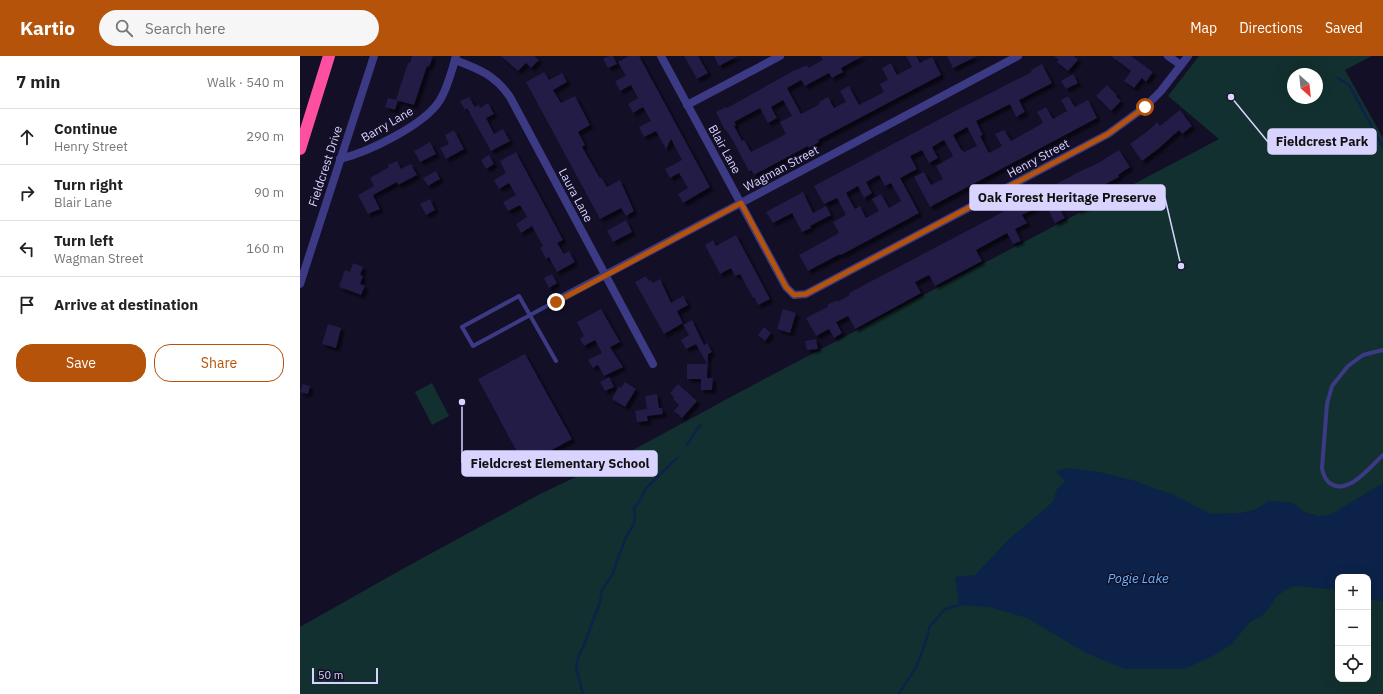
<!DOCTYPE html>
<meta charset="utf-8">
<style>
:root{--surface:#fff;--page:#f6f6f6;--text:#222;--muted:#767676;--line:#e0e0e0;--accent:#b45309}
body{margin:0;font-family:"IBM Plex Sans",sans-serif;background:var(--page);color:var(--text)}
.controls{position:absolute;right:12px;bottom:12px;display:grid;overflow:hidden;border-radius:8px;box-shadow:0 4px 16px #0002}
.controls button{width:36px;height:36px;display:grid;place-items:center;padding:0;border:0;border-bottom:1px solid var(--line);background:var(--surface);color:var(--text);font:20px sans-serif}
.compass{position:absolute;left:987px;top:12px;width:36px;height:36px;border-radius:50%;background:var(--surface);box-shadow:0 4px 16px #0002;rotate:153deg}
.scale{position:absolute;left:12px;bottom:10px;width:66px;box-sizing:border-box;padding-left:4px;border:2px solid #d9d4ff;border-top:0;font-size:11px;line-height:14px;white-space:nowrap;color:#d9d4ff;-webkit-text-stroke:3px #130f26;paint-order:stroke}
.stop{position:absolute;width:12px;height:12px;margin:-9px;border:3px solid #b45309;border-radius:50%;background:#fff}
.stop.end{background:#b45309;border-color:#fff;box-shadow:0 1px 4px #0008}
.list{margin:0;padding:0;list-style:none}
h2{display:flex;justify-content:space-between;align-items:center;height:52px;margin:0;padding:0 16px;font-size:17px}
h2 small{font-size:13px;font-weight:400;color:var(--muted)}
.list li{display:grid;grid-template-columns:26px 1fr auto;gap:12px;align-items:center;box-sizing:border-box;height:56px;padding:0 16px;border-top:1px solid var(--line)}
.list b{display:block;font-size:15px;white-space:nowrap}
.list p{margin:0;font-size:13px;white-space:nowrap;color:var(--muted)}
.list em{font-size:13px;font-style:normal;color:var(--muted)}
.actions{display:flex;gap:8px;padding:12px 16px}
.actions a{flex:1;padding:9px 0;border:1px solid var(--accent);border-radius:16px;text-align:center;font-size:14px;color:var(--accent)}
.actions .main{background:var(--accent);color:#fff}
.icon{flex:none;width:22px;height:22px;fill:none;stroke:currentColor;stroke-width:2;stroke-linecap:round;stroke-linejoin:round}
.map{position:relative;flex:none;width:1083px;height:638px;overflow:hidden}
header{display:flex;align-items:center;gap:24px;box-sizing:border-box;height:56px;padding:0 20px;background:var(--accent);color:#fff}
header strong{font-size:19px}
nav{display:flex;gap:22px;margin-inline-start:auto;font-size:14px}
.search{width:280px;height:36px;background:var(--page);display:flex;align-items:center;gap:10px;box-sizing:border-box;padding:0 14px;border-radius:22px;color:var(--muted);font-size:15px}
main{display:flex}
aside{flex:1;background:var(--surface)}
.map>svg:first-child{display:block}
.green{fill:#12302f;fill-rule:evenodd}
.water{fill:#0c2248}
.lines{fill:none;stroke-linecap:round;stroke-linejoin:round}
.stream{stroke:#0c2248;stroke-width:2.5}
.building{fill:#241b47;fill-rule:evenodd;filter:url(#shadow)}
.service{stroke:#3d3a85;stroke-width:4}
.minor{stroke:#3d3a85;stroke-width:8}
.motorway{stroke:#ff4fa3;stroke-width:12}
.route{stroke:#b45309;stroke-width:5}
.labels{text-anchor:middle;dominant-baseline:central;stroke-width:3;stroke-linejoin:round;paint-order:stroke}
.street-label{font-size:12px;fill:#d9d4ff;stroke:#130f26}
.water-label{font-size:13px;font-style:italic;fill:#62b6ff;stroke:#130f26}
.leader{fill:none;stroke:#d9d4ff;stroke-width:1.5}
.callout-dot{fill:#d9d4ff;stroke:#130f26;stroke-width:1.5}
.callout{fill:#d9d4ff;stroke:#d9d4ff;stroke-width:1.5}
.callout-label{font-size:13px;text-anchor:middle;font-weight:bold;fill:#111}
</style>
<header>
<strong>Kartio</strong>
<div class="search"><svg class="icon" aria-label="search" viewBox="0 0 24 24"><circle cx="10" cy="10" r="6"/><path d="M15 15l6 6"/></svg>Search here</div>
<nav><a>Map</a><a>Directions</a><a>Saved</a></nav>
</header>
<main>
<aside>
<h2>7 min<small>Walk · 540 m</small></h2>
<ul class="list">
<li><svg class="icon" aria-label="ahead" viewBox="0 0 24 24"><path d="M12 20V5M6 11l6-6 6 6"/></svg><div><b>Continue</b><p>Henry Street</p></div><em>290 m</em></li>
<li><svg class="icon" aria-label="right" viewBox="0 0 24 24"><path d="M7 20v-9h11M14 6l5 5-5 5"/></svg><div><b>Turn right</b><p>Blair Lane</p></div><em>90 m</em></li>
<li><svg class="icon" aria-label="left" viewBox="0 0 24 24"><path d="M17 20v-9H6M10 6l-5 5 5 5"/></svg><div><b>Turn left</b><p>Wagman Street</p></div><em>160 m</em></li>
<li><svg class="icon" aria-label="arrive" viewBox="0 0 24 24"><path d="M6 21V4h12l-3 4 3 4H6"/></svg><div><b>Arrive at destination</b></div></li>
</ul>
<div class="actions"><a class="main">Save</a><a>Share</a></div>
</aside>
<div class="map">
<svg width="1083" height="638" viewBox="0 0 1083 638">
<defs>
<filter id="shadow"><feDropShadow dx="3.5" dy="3.5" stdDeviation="1" flood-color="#0009"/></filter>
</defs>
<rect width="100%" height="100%" fill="#130f26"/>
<g class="green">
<path d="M899 0H1072L1045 14 1083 82V638H0V571L106 511 242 437 333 394 438 337 919 83 868 40ZM993 18H1017V42H993ZM1038 521H1068V623H1038Z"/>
<polygon points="132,327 149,360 132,369 115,336"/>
</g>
<polygon class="water" points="767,412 799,416 832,424 874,439 911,458 941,457 956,453 969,445 993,447 1004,456 1019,460 1030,459 1083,427 1083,545 1068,543 1068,521 1038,521 1038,534 995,530 985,534 976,541 970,551 962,560 950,566 932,588 911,601 884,613 825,613 786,597 727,562 690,551 659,549 655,521 675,519 708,484 753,446 757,433 765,425 755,415"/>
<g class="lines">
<g class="stream">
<polyline points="1038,22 1049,29 1083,91"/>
<polyline points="387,389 400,369"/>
<polyline points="283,638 276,611 278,602 284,589 300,546 302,534 312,519 326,481 334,468 335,460 334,452 339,446 346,432 377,402"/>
<polyline points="599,638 616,611 625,588 630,570 645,553 659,549"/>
</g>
</g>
<g class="building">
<polygon points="112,0 133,0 129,11 127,10 114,49 96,44 108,7 110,7"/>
<polygon points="201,0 234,0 239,4 231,12 226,7 218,15"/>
<polygon points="309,0 313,0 317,8 308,12 303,3"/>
<polygon points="329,0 339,0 410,131 383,147 378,138 388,132 384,125 379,117 370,122 365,113 382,104 371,83 366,93 356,75 344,81 339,71 351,65 343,51 333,57 328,48 338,42 331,29 320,35 315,25 326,20 318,6"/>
<polygon points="384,0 398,0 408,17 397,23"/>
<polygon points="414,0 438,0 419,10"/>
<path d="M521 0H563L541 12 543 16 532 22 529 17 505 30 501 24 487 32 501 58 520 48 519 46 528 41 534 52 546 46 540 35 549 30 559 49 584 36 580 28 588 24 582 12 591 7 597 19 612 11 606 0H616L620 7 632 1 641 19 518 84 519 86 509 92 508 90 454 119 451 114 449 115 433 85 426 74H425L416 56 426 51 427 52 493 15 507 9 508 12 523 4ZM483 44 492 60 480 66 486 78 451 96 444 84 442 85 434 70 436 69 434 66 460 52 468 67 477 62 471 51Z"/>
<polygon points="647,0 677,0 653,12"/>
<polygon points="754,0 774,0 778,4 768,15 757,6 759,4"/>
<polygon points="811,0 831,0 853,16 846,26 842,22 834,32 824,25 831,15"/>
<path d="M742 8 752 27 719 44 725 56 716 61 710 48 676 65 683 79 680 80 689 97 702 90 695 78 704 74 711 85 743 67 737 56 746 51 753 63 767 55 761 44 768 40 775 51 788 44 797 62 630 151 614 121 624 116 631 129 643 123 636 110 653 100 644 84 632 91 638 102 629 107 622 94 610 100 617 113 600 122 619 157 541 199 540 198 508 215 499 199 539 177 533 166 546 159 537 142 524 148 514 130 655 55 732 16 731 14ZM667 71 677 90 664 96 663 94 662 95 653 79ZM579 119 585 130 591 127 601 145 589 152 581 138 572 143 579 155 566 162 560 150 555 153 546 137 558 130 564 142 572 137 566 126Z"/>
<polygon points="244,16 249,24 262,17 267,26 253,34 261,47 275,40 290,69 278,76 285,89 282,91 300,122 301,121 307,131 320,124 334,155 326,160 321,152 300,163 226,26"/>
<polygon points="773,18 778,27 766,33 761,25"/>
<polygon points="807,29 817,39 816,40 821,45 811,55 796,40"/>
<polygon points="169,41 175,51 179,49 180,52 188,47 194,58 186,62 194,78 203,73 210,85 191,95 167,52 165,54 160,45"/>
<polygon points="88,42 98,44 95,54 85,51"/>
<polygon points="880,54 892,70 882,78 879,74 858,93 842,105 830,88 848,75 857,66 860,70"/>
<polygon points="154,74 164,93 146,103 140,92 149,88 145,79"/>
<polygon points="130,86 136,98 120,106 114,95"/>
<polygon points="819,94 830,111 818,119 819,121 800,131 805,141 778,155 771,143 758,150 765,162 755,167 745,147 722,159 727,167 715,173 721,185 713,188 707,177 676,194 682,205 635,230 629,219 615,226 621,237 603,247 555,273 548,260 536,266 542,277 534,282 529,273 516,280 506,262 528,251 527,249 537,244 537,246 550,239 549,237 779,116 798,107"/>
<polygon points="216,96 263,184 257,187 264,198 269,195 275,206 257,216 249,201 246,203 240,192 243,190 232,170 221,177 216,168 227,161 220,149 208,155 203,146 216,139 209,127 199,133 194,124 206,117 200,105"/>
<polygon points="189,99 194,108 186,113 181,104"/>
<polygon points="97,105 101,113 111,108 117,119 98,129 97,126 73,139 80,153 68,158 58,139 74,130 70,122 89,111 88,109"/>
<polygon points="136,115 140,123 128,130 123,122"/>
<polygon points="503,136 513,157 526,150 531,159 510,170 511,172 502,176 492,157 473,167 466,156"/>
<polygon points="130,143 135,154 126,159 120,148"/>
<polygon points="326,164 332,176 313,186 307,175"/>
<polygon points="436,179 470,243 458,249 454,241 453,242 440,218 435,220 431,212 420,218 405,189 413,184 416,190"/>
<polygon points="53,207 63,211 60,219 63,220 60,228 65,230 61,239 39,231 45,214 50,216"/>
<polygon points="252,218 257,227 249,232 244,222"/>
<polygon points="346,220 349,225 351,224 353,227 360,223 371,247 383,240 388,249 377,255 383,267 364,278 335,226"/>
<polygon points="301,253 320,286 310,291 323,311 304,320 298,309 293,312 288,304 302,297 295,284 284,290 280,283 284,280 277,266"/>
<polygon points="483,253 496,257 490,277 477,273"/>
<polygon points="392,264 404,289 407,287 412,296 408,298 407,322 413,322 412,334 401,334 401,323 387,323 387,308 407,308 396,288 386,293 381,284 389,279 383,269"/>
<polygon points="28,268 41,272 36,292 22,288"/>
<polygon points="464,271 471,277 465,285 458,279"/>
<polygon points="516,283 518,293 507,294 505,285"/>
<polygon points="225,298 272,383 224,409 178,323"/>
<polygon points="309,321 314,331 305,335 300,326"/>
<polygon points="325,326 336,333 325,351 312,343 319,330 321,332"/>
<polygon points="3,328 10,330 8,338 0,336"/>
<polygon points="378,328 397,345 382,362 374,355 379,349 373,343 374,341 370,337"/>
<polygon points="357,338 359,352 362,352 363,358 347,360 348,365 337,366 335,355 347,353 345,340"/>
</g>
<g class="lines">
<g class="service">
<polyline points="256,245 173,290 162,271 219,240 256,305"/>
<path d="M1083 294 1063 299 1048 310 1032 330 1027 348 1022 412C1023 419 1025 424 1031 428 1049 439 1071 410 1083 399"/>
</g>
<g class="minor">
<polyline points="361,0 486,231 494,239 506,238 808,78 845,51 861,35 888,0"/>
<polyline points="868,0 881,9"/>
<path d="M155 4C179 13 195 19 210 41L353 308"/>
<polyline points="387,49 480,0"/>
<path d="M40 103C68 96 125 69 140 44 148 31 152 14 156 0"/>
<polyline points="0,228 74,0"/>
<polyline points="256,245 718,0"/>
</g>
<polyline class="motorway" points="0,93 29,0"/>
</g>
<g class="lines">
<polyline class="route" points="256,246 441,147 486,231 494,239 506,238 808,78 845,51"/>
</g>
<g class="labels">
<g class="street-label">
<text transform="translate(87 68) rotate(-30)">Barry Lane</text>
<text transform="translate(425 93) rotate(61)">Blair Lane</text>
<text transform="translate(738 102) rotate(-28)">Henry Street</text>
<text transform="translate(25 110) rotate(-72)">Fieldcrest Drive</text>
<text transform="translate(481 112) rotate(-28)">Wagman Street</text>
<text transform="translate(276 139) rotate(62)">Laura Lane</text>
</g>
<g class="water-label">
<text x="838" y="522">Pogie Lake</text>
</g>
</g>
<path class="leader" d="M931 41L968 86M881 210L865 142M162 346L162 407"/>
<g class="callout-dot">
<circle cx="931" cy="41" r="4"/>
<circle cx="881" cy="210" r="4"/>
<circle cx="162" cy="346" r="4"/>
</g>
<g class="callout">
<rect x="968" y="73" width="108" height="25" rx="4"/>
<rect x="670" y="129" width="195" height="25" rx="4"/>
<rect x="162" y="395" width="195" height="25" rx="4"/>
</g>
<g class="callout-label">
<text x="1022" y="90">Fieldcrest Park</text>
<text x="767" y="146">Oak Forest Heritage Preserve</text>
<text x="260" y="412">Fieldcrest Elementary School</text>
</g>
</svg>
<div class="controls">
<button>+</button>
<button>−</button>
<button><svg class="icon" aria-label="locate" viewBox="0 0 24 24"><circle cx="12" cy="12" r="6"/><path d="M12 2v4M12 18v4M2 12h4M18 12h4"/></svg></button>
</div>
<svg class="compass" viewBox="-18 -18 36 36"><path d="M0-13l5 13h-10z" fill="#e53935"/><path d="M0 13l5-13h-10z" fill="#767676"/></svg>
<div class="scale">50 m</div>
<div class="stop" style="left:845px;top:51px"></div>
<div class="stop end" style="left:256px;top:246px"></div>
</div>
</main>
